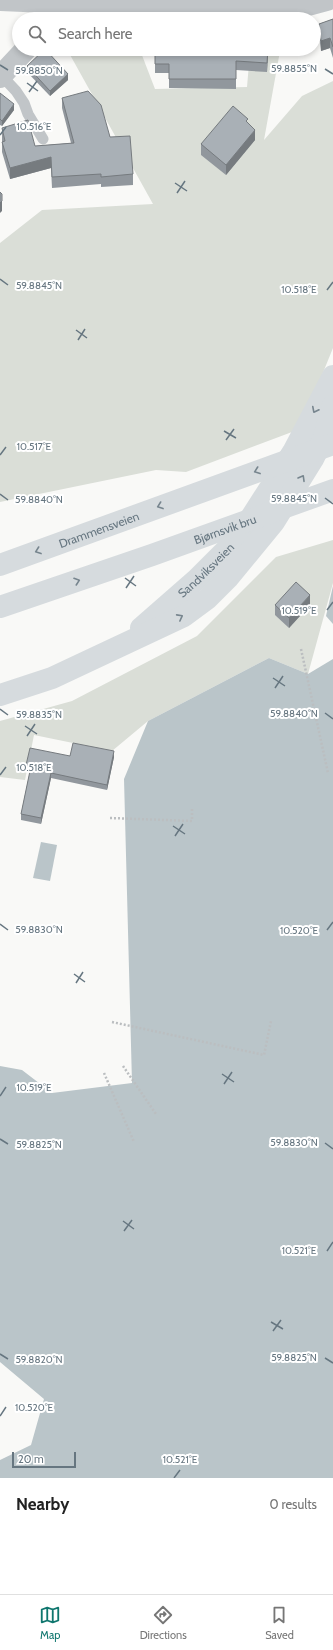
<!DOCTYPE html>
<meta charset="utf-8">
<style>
:root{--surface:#fff;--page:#f6f6f6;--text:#222;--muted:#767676;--line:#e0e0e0;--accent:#0f766e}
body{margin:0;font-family:Cabin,sans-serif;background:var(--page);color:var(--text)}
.scale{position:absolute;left:12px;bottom:10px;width:64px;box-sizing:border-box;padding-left:4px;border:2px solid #667680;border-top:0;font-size:11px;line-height:14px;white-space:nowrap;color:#667680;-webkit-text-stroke:3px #fff;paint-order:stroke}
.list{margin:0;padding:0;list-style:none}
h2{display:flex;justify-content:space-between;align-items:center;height:52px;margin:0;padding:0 16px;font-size:17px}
h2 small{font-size:13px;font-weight:400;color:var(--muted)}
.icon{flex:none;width:22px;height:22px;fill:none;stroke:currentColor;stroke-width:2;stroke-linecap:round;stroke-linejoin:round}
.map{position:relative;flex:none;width:333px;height:1478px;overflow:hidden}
.search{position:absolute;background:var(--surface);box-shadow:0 2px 6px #0003;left:12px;right:12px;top:12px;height:44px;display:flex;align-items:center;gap:10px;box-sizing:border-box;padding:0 14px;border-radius:22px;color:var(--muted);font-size:15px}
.sheet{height:116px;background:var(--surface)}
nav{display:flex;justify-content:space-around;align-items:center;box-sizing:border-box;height:56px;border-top:1px solid var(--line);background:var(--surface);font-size:11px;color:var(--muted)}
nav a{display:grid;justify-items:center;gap:2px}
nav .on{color:var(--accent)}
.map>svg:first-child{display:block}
.green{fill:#daded7}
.water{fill:#bac5c9}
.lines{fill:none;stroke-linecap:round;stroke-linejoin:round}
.path{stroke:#bbbec0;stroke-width:2.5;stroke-dasharray:2 2;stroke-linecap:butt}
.service{stroke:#c1c5c8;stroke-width:11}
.minor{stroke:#c1c5c8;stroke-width:22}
.secondary{stroke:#d6dbde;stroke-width:22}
.motorway{stroke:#d6dbde;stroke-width:22}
.wall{fill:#91979d}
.shaded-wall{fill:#767b7f}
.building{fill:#a9b0b6;stroke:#767b7f}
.oneway{stroke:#77858e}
.ticks{fill:none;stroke:#667680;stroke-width:1.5}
.labels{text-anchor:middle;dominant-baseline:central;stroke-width:4;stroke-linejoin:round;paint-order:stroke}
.street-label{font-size:12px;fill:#667680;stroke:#fff}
.ticks-label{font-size:10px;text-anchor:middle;fill:#667680;stroke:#fff;stroke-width:4;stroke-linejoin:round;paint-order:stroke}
</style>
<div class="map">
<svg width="333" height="1478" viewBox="0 0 333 1478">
<rect width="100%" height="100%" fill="#f9f9f7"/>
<g class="green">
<polygon points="140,50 155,89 247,87 250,52 280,51 264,140 302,96 333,81 333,348 300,429 186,472 156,470 0,502 0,243 42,210 153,204 69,53"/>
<polygon points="333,540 333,583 308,674 269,658 148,721 112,751 34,735 25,780 0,777 0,721 72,701 197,636 276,557"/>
</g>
<g class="water">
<polygon points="333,586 333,624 326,616"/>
<polygon points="269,658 308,674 333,659 333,1478 0,1478 0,1460 31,1445 44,1399 0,1362 0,1066 22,1070 52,1093 132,1083 124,779 148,721"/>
<polygon points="41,842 57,845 50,881 33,878"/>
</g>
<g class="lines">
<g class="path">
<polyline points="301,649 328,773"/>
<polyline points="110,818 192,821 192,807"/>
<polyline points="112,1022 264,1055 271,1021"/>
<polyline points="123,1066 156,1114"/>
<polyline points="104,1073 134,1142"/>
</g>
<polyline class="service" points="2,76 16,91 24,103 28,114 43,139"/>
<g class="minor">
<polyline points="0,0 186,8 290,10 327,0"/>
<polyline points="0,77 26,49"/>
</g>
<g class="secondary">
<path id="s1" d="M141 628 197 579 231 545 243 530 293 452 333 376"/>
<polyline points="0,695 52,678 184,616 207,599 228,578 274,522 313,459 324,437 333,405"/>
</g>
<g class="motorway">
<path id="s2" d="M0 565 333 444"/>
<path id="s3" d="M0 607 152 555 333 490"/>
</g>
</g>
<g class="wall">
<polygon points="333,19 333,58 330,48 321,51 319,35 319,24"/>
<polygon points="155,49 268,49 267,72 236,70 236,89 169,88 169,73 155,73"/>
<polygon points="27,66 68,80 50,96 27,72"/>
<polygon points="0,93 14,110 2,126 0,125"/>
<polygon points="62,98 110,137 133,174 133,185 101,187 101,184 52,188 51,168 10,179 2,152 2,128 35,146 71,143 62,108"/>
<polygon points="248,123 255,140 226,175 201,155 201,144"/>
<polygon points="275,605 310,605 289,628 275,615"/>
<polygon points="70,756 114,757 107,790 51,778 41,824 21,820 21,814 30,771 26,770 26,765"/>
</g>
<g class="shaded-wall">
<polygon points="330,38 330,48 321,51 321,41"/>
<polygon points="268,49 268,52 267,72 267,63"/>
<polygon points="68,74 68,80 50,96 50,91"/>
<polygon points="14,104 14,110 2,126 2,121"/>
<polygon points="255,130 255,140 226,175 226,165"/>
<polygon points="51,157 51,168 10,179 10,168"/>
<polygon points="2,201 2,211 0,213 0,203"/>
<polygon points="310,595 310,605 289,628 289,618"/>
<polygon points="114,751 114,757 107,790 107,785"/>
<polygon points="51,773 51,778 41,824 41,818"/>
</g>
<g class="building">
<polygon points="333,19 333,47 330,38 321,41 319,24"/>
<polygon points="45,49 68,74 50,91 27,66"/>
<polygon points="155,49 268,49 267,63 236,61 236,79 169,79 169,64 155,64"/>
<polygon points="88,91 101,105 110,137 130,136 133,174 101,177 101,174 52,177 51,157 10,168 2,142 5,141 2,128 28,120 35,146 74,143 62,98"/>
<polygon points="0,93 14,104 2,121 0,119"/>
<polygon points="233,106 248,119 246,121 255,130 226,165 201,144"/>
<polygon points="0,192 2,194 2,201 0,203"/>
<polygon points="296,582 310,595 289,618 275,605"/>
<polygon points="73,743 114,751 107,785 51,773 41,818 21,814 31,766 26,765 30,748 70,756"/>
</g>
<defs><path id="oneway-chevron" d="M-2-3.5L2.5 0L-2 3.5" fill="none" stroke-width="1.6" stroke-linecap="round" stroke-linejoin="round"/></defs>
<g class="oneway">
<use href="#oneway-chevron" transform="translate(315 410) rotate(117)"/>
<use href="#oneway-chevron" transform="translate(257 471) rotate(160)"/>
<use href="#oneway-chevron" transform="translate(302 478) rotate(-60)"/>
<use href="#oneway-chevron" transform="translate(160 506) rotate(160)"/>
<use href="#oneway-chevron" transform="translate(38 551) rotate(160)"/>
<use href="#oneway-chevron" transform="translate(77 581) rotate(-19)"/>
<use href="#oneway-chevron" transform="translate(180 617) rotate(-28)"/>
</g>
<path class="ticks" d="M0 65 8 70M325 69 333 74M27 83 38 91M29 92 37 81M0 135 6 127M175 183 187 191M177 193 185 181M0 279 8 285M327 290 333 282M76 330 87 338M78 340 85 329M224 431 236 438M226 440 234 429M0 455 6 447M0 494 8 500M325 498 333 504M125 578 136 586M126 588 134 576M327 610 333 602M273 678 285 686M275 688 283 676M0 709 8 715M325 713 333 719M25 726 37 734M27 736 35 724M0 775 6 767M173 826 185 834M175 836 183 824M0 924 8 930M327 930 333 922M74 974 85 982M76 983 83 972M222 1074 234 1082M224 1084 232 1072M0 1096 6 1087M0 1139 8 1144M325 1143 333 1149M123 1221 134 1229M124 1231 132 1220M327 1251 333 1242M271 1322 283 1329M273 1331 281 1320M0 1354 8 1359M325 1358 333 1363M0 1416 6 1407M174 1478 180 1470"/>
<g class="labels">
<g class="street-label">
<text stroke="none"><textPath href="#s2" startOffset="105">Drammensveien</textPath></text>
<text stroke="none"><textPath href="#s3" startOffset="238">Bjørnsvik bru</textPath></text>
<text stroke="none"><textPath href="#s1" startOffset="87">Sandviksveien</textPath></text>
</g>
</g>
<g class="ticks-label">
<text x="294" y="72">59.8855°N</text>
<text x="39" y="74">59.8850°N</text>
<text x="34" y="130">10.516°E</text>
<text x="39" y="289">59.8845°N</text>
<text x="299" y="293">10.518°E</text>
<text x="34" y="450">10.517°E</text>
<text x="294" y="502">59.8845°N</text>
<text x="39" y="503">59.8840°N</text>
<text x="299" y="614">10.519°E</text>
<text x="294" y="717">59.8840°N</text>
<text x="39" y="718">59.8835°N</text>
<text x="34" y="771">10.518°E</text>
<text x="39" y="933">59.8830°N</text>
<text x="299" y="934">10.520°E</text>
<text x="34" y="1091">10.519°E</text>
<text x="294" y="1146">59.8830°N</text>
<text x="39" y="1148">59.8825°N</text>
<text x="299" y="1254">10.521°E</text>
<text x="294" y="1361">59.8825°N</text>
<text x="39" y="1363">59.8820°N</text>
<text x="34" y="1411">10.520°E</text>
<text x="180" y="1463">10.521°E</text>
</g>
</svg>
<div class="scale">20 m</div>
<div class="search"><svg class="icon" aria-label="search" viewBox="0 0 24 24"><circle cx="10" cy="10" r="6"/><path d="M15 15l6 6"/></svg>Search here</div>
</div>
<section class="sheet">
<h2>Nearby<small>0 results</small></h2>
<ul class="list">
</ul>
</section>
<nav>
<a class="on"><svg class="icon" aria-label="map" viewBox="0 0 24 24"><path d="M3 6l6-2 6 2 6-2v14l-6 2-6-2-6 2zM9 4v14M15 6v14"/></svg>Map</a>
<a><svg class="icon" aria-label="directions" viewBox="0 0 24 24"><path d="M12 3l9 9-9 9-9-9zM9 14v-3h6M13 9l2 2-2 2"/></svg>Directions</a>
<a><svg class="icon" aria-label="saved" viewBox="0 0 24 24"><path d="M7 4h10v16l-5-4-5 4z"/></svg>Saved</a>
</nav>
